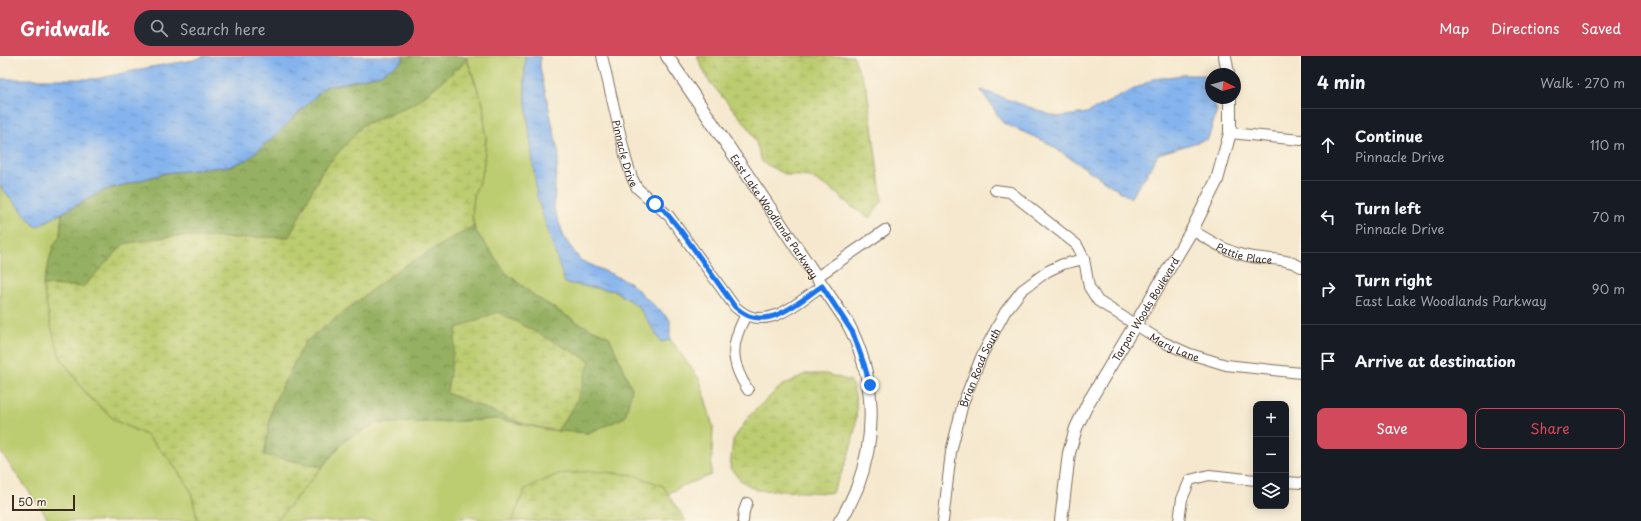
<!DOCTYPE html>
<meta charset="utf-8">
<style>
:root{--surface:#171b24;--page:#242831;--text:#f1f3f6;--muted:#9ea1a6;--line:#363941;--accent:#d1495b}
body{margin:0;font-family:"Playpen Sans",sans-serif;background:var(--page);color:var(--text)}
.controls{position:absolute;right:12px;bottom:12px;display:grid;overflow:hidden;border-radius:8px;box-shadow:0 2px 10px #0003}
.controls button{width:36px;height:36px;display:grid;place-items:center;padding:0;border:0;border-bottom:1px solid var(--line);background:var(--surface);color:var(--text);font:20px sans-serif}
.compass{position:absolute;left:1205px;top:12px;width:36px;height:36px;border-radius:50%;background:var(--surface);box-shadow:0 2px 10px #0003;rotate:96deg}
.scale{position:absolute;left:12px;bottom:10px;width:63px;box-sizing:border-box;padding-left:4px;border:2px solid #3b2a1e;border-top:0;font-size:11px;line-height:14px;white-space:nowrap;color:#3b2a1e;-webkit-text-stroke:3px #fcf5e5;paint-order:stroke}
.stop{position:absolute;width:12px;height:12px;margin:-9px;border:3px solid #1a73e8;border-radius:50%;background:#fff}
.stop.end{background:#1a73e8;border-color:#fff;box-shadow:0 1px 4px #0008}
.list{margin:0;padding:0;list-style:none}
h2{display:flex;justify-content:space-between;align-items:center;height:52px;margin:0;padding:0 16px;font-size:17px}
h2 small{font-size:13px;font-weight:400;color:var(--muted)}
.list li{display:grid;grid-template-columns:26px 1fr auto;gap:12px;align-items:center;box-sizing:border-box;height:72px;padding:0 16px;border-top:1px solid var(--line)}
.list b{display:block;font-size:15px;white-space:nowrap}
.list p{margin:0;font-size:13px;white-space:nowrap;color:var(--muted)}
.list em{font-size:13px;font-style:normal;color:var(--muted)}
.actions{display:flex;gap:8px;padding:12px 16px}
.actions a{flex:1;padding:9px 0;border:1px solid var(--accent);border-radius:8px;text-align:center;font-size:14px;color:var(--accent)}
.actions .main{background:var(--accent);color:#fff}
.icon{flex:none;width:22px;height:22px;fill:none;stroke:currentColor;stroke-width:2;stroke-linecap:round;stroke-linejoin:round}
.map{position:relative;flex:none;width:1301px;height:465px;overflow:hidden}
header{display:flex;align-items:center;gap:24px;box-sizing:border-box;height:56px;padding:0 20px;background:var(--accent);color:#fff}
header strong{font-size:19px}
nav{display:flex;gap:22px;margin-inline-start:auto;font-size:14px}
.search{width:280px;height:36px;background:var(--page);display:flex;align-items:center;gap:10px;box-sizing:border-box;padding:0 14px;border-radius:22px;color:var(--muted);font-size:15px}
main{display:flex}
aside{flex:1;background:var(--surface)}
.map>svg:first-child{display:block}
.green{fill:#bccc6f;stroke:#7c7b46}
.forest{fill:url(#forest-crowns);stroke:#686d40}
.wetland{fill:url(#wetland-marsh);stroke:#7c7b46}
.water{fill:url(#water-ripples);stroke:#606e86}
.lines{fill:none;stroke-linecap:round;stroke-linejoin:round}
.minor-casing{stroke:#7c6c5c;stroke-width:12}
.tertiary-casing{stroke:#7c6c5c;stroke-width:14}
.minor{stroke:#fff;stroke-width:10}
.tertiary{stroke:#fff;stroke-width:12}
.route{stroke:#1a73e8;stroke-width:5}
.labels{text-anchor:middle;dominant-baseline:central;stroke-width:3;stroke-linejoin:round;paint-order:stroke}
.street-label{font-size:10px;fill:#3b2a1e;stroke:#fcf5e5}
</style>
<header>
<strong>Gridwalk</strong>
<div class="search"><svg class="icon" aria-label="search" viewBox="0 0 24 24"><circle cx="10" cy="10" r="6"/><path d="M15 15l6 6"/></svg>Search here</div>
<nav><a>Map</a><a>Directions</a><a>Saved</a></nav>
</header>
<main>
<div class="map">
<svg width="1301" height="465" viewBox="0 0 1301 465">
<defs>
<pattern id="forest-crowns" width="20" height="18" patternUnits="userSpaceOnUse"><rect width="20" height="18" fill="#95b062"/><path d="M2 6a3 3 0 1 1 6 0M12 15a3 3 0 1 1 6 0" fill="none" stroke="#7b8f50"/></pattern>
<pattern id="wetland-marsh" width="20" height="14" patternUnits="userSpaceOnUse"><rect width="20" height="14" fill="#bccc6f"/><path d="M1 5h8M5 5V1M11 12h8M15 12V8" fill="none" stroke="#a2af60"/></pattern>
<pattern id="water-ripples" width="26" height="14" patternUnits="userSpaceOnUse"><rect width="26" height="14" fill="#84b3ee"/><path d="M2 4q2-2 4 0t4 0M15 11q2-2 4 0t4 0" fill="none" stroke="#6d92c0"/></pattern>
</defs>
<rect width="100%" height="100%" fill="#fcf5e5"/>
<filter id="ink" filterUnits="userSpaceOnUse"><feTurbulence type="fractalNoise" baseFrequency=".025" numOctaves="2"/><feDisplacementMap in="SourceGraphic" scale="8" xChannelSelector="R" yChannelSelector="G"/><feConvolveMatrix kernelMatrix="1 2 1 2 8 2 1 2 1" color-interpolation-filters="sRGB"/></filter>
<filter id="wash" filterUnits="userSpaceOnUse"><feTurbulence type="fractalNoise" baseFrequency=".012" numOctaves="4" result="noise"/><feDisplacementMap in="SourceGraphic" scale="16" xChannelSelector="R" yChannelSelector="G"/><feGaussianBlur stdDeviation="0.9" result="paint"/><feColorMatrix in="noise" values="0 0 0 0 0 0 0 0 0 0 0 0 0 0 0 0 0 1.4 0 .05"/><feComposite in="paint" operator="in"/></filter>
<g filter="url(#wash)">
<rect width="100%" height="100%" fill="#f5e8ce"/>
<g class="green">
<polygon points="466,0 525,0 525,37 531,88 565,226 615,235 639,251 661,285 670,284 670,283 700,324 713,371 711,419 682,430 668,438 663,430 525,433 512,465 486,465 469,461 446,465 274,465 280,461 345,384 378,367 442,366 497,363 549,374 589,377 632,333 609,281 578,267 536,241 506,217 475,174 472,160 474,139 483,115 486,83 483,48"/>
<polygon points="0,130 36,171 62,157 60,180 53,191 43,229 50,267 60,301 87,339 116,365 146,379 171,405 191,435 197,462 200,465 50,465 0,395"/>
</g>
<g class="forest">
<polygon points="404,0 466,0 467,5 416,47 363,69 322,115 289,181 229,182 172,180 124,188 83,231 43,229 53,191 60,180 62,157 105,134 166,117 231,110 248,103 278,77 325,31 355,25 402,5"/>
<polygon points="474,170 475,174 506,217 536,241 578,267 609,281 632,333 625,361 589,377 557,375 576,347 447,337 524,368 497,363 442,366 378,367 345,384 322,411 264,399 272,350 305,286 399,212"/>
</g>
<g class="wetland">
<polygon points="697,0 853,0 867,34 882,145 870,162 852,151 830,132 810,121 787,119 762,106 756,86 749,72 708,24"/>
<polygon points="467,5 483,48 486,83 483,115 474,139 472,160 474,170 399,213 305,286 272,350 264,399 322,411 280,461 274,465 200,465 197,462 191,435 171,405 146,379 116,365 87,339 60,301 50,267 43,229 83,231 124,188 172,180 229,182 289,181 322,115 363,69 416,47"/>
<polygon points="498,256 590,305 576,347 557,375 524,368 447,337 457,272"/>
<path d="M805 318H826L851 325C852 331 855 337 856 343 859 376 847 408 832 437L756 434 740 424 730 412 733 384 750 359 780 331Z"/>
<polygon points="594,415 634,419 663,430 686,465 512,465 525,433 558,418"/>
</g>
<g class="water">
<polygon points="204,0 404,0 402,5 379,19 325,31 278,77 248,103 231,110 166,117 105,134 36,171 0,130 0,23 96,23 151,11 194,4"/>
<polygon points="525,0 540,0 540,12 559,99 555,125 554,153 565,183 580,204 629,226 670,264 670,284 661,286 639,251 615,235 565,227 537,141 525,37"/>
<polygon points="1182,19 1205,19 1211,42 1212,42 1217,55 1208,83 1158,98 1145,121 1130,142 1046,86 1003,67 981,34 1057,61 1087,57 1154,23"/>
</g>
</g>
<g filter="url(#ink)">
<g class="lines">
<defs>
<g id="minor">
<path id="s1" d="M602 0 626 103 632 122 637 132 669 160 735 251C738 253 741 256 745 258 772 273 802 243 822 230"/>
<polyline points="1230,77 1301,84"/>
<path id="s2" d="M995 134 1010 136 1077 189 1084 203 1089 231 1098 245 1163 286 1190 298 1226 309 1301 317"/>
<path id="s3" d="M1192 174C1209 184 1227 196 1247 200 1265 204 1285 201 1301 211"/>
<polyline points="817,221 885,174"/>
<path d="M746 259C730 288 730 306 748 334"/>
<polyline points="1286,426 1301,427"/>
<polyline points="743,465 744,455 747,447"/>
<path id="s4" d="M943 465 951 396 963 347 982 299 1005 256 1022 234 1048 215 1063 208 1084 203"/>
<polyline points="1179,465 1182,443 1190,424 1209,419 1256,424"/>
</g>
<g id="tertiary">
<path id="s5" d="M667 0 847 266C875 318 878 377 857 432 852 443 847 455 840 465"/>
<polyline points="1225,0 1228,18"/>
<path id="s6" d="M1061 465 1069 397 1076 372 1088 347 1192 174 1217 124 1230 77V42"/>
</g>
</defs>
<use href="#minor" class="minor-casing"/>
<use href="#tertiary" class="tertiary-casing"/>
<use href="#minor" class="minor"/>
<use href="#tertiary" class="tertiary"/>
</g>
</g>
<g class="lines" filter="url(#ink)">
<path class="route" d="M655 148 664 154 681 175 735 251C738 253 741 256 745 258 772 273 802 243 822 230L853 277 864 308 870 329"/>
</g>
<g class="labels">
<g class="street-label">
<text stroke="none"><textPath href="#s1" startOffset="100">Pinnacle Drive</textPath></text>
<text stroke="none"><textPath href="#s5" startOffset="193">East Lake Woodlands Parkway</textPath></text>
<text stroke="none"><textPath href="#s3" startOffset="58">Pattie Place</textPath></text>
<text stroke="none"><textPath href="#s6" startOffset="232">Tarpon Woods Boulevard</textPath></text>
<text stroke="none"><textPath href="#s2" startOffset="251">Mary Lane</textPath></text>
<text stroke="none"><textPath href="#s4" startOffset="159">Brian Road South</textPath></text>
</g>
</g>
</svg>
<div class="controls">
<button>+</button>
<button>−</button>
<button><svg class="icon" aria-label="layers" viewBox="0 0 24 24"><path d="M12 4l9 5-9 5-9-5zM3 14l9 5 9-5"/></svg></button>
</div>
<svg class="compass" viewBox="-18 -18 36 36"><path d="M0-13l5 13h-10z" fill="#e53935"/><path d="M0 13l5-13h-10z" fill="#9ea1a6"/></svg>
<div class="scale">50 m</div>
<div class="stop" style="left:655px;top:148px"></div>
<div class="stop end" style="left:870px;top:329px"></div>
</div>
<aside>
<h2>4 min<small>Walk · 270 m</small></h2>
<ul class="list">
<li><svg class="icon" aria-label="ahead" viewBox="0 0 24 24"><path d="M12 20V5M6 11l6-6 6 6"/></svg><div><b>Continue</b><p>Pinnacle Drive</p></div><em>110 m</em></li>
<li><svg class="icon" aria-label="left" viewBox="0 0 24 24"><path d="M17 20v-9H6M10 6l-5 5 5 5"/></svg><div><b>Turn left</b><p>Pinnacle Drive</p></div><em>70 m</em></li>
<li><svg class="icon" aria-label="right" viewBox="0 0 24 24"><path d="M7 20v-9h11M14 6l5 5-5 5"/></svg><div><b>Turn right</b><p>East Lake Woodlands Parkway</p></div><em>90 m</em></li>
<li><svg class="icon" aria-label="arrive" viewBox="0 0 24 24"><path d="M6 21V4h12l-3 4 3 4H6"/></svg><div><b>Arrive at destination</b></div></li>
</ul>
<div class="actions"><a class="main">Save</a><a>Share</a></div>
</aside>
</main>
